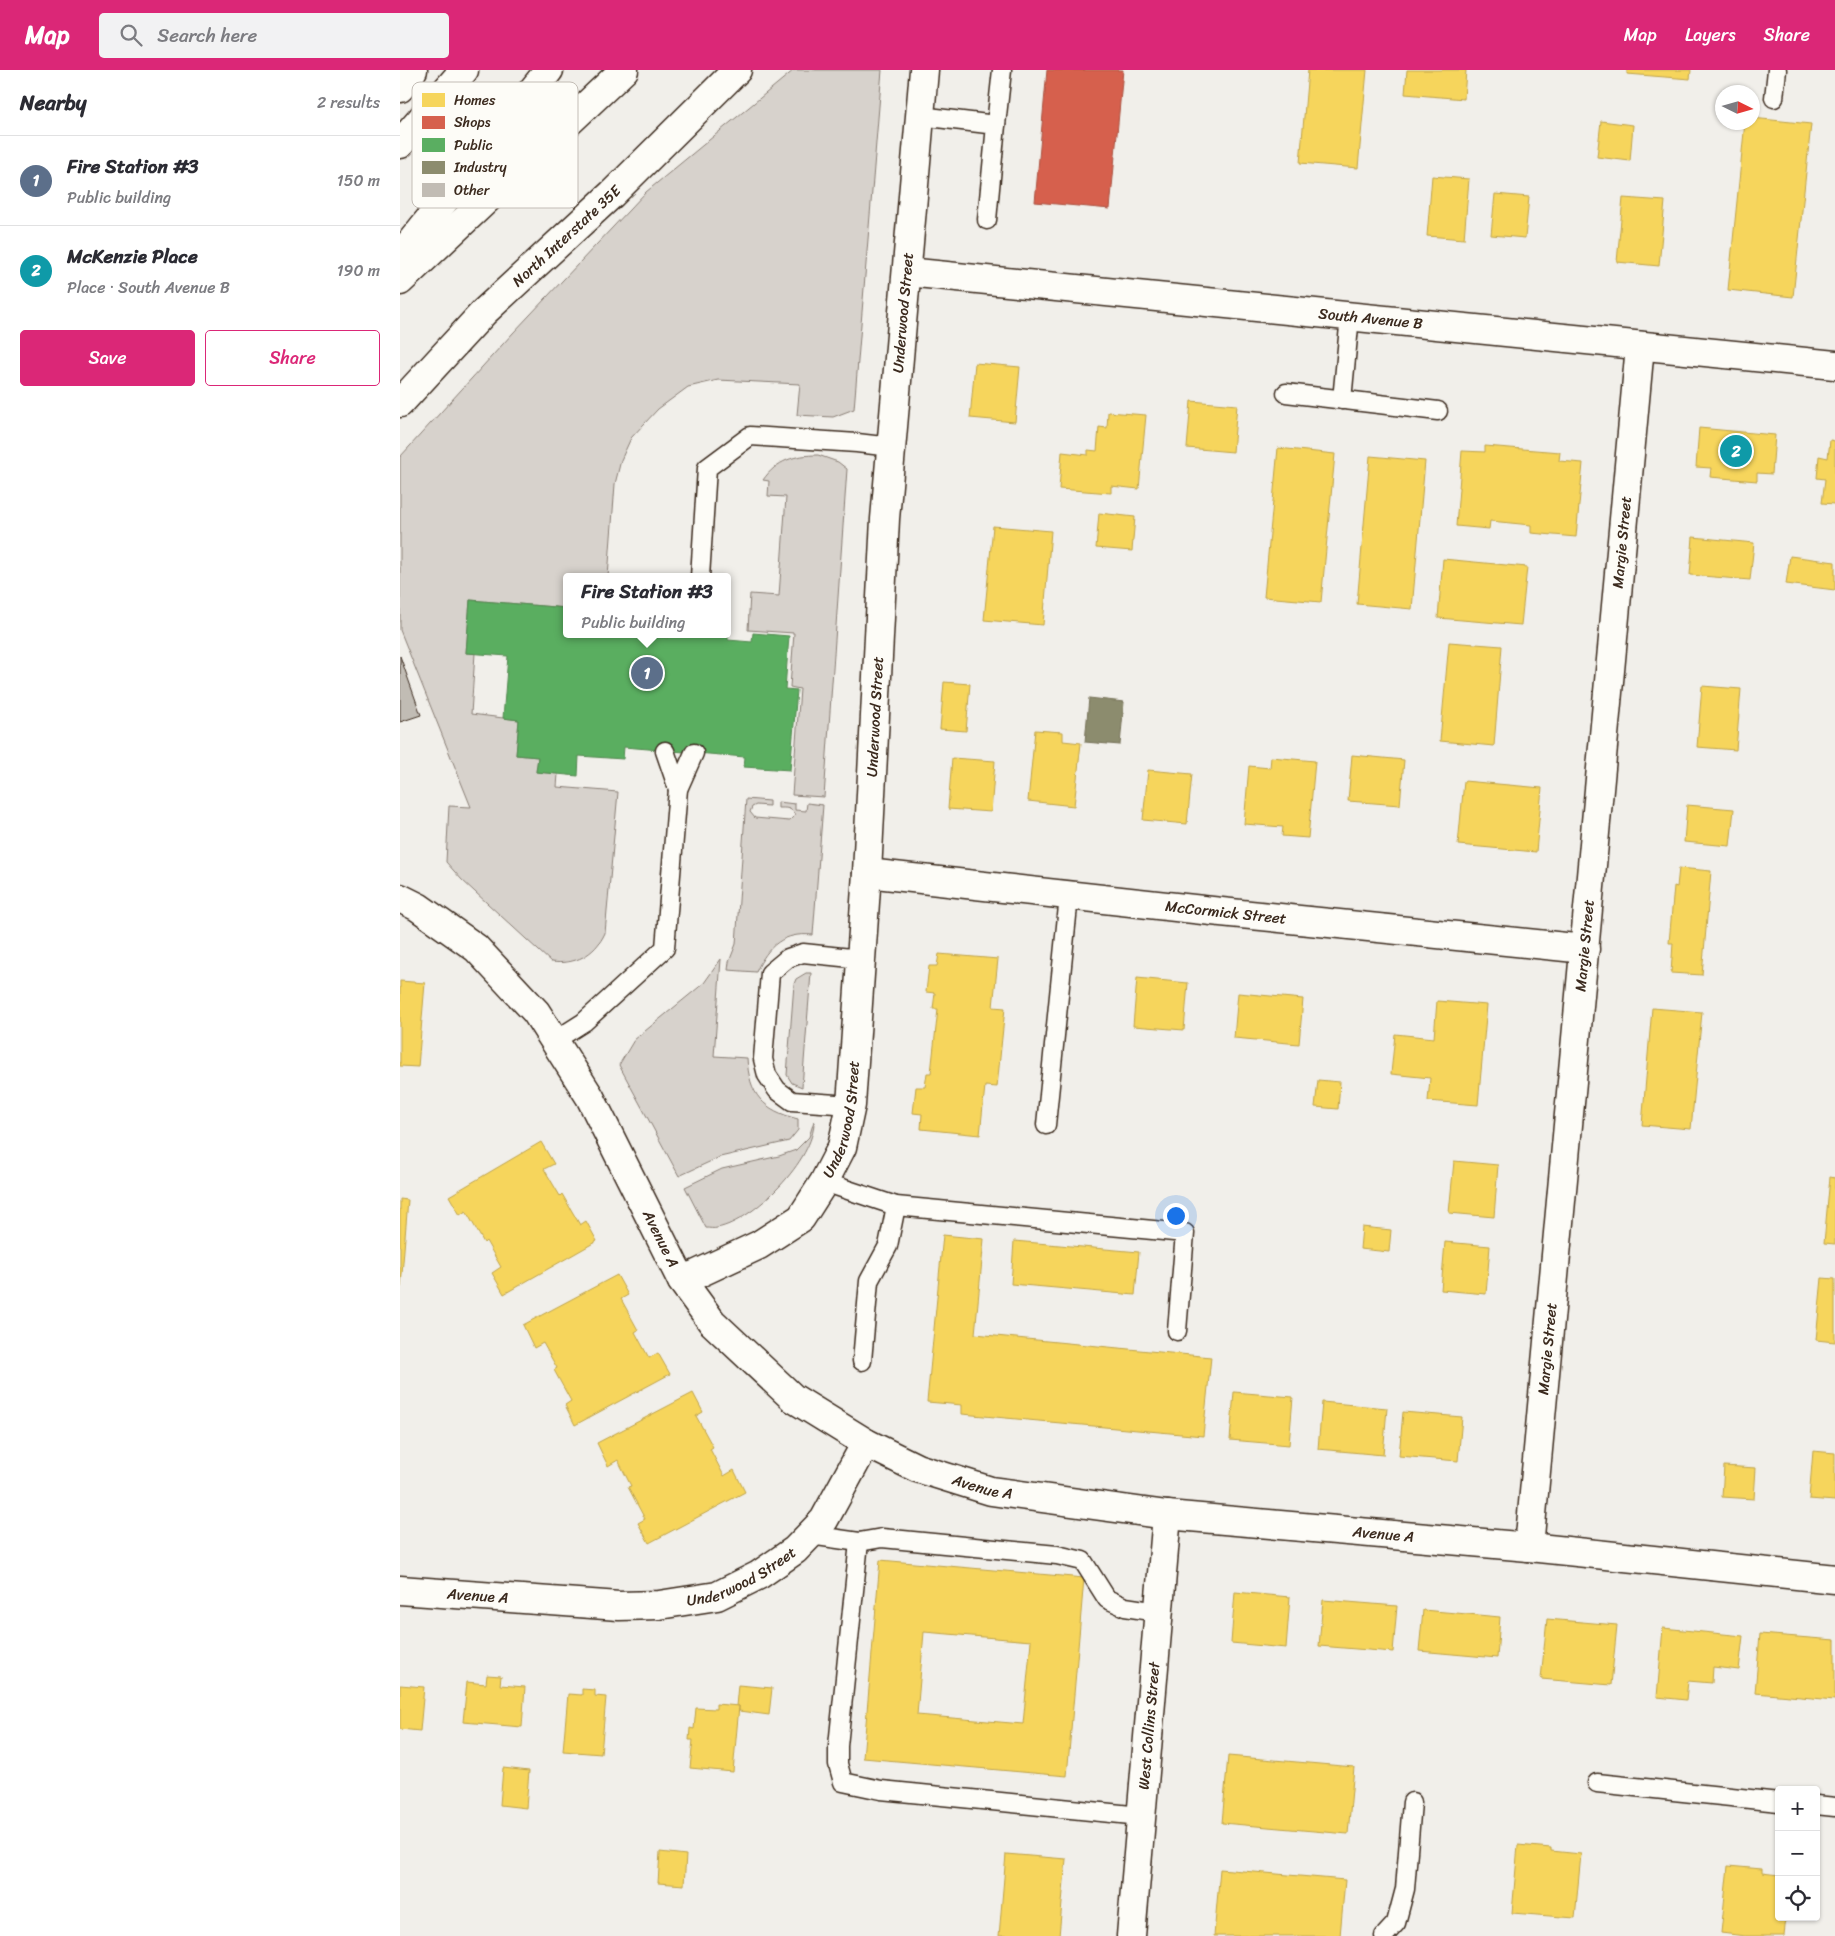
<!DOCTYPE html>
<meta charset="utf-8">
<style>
:root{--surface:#fff;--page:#f2f2f3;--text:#2b2b33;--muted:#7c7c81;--line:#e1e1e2;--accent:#db2777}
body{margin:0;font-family:Sriracha,sans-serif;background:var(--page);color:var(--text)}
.controls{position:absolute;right:15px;bottom:15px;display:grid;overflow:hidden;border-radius:5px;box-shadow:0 1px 4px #0004}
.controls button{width:45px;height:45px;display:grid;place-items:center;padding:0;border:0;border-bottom:1px solid var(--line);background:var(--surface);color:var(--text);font:25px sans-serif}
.compass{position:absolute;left:1315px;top:15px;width:45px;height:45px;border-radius:50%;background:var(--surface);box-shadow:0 1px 4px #0004;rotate:95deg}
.you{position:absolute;left:775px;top:1145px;width:18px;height:18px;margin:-12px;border:4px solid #fff;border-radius:50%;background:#1a73e8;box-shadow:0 0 0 8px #1a73e833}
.badge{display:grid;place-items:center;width:32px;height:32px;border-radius:50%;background:var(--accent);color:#fff;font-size:16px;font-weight:700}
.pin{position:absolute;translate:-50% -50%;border:2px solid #fff;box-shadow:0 1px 5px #0006}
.popup{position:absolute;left:163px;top:503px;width:168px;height:65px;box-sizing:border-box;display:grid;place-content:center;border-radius:5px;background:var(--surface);filter:drop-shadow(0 1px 4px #0005);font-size:16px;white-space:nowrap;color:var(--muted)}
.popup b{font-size:19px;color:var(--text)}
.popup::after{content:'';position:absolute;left:50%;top:100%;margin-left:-10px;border:10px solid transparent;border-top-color:var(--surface)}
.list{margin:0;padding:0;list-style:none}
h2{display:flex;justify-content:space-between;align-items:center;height:65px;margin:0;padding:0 20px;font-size:21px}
h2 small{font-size:16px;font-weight:400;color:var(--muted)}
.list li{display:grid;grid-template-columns:32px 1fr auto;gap:15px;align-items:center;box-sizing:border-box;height:90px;padding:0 20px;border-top:1px solid var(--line)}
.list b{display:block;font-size:19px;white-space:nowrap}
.list p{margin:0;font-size:16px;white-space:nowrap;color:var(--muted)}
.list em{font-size:16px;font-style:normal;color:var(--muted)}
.actions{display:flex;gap:10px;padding:15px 20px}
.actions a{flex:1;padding:11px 0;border:1px solid var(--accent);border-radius:5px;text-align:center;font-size:18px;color:var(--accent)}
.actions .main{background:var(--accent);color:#fff}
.icon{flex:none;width:28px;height:28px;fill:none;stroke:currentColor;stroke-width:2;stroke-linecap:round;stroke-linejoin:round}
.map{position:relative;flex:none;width:1435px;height:1866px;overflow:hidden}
header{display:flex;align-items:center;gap:30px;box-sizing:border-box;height:70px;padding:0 25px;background:var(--accent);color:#fff}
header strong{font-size:24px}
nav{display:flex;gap:28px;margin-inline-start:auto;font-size:18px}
.search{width:350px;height:45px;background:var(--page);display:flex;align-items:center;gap:12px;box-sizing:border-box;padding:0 18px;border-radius:5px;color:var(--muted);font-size:19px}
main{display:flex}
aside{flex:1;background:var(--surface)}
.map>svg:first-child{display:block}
.green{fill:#d7d2cc;stroke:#897e75}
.homes{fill:#f6d55c;stroke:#bea249;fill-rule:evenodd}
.shops{fill:#d6604d;stroke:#a8503f}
.public{fill:#5aae61;stroke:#51864d}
.industry{fill:#8c8c6e;stroke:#746f56}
.building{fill:#c1bcb4;stroke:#3b2a1e}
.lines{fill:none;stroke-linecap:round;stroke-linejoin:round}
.lane-casing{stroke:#3b2a1e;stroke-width:21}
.street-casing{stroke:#3b2a1e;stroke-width:31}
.secondary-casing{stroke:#3b2a1e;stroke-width:31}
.highway-casing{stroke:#3b2a1e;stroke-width:31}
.lane{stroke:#fdfcf7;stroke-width:18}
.street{stroke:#fdfcf7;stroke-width:28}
.secondary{stroke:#fdfcf7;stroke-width:28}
.highway{stroke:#fdfcf7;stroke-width:28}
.labels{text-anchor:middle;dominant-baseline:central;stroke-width:5;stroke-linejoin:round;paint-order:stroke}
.street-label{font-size:15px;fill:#3b2a1e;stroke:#fdfcf7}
.key{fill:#fdfcf7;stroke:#c3bdb6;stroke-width:1}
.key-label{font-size:14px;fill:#3b2a1e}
</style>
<header>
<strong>Map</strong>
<div class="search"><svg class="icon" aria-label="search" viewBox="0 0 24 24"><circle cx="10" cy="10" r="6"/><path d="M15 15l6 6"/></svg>Search here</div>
<nav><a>Map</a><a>Layers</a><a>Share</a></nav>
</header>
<main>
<aside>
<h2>Nearby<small>2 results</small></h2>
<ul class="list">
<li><span class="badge" style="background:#5c6f8a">1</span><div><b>Fire Station #3</b><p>Public building</p></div><em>150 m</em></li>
<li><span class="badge" style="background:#0f9aa8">2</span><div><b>McKenzie Place</b><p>Place · South Avenue B</p></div><em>190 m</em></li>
</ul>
<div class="actions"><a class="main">Save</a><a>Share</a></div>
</aside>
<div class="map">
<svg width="1435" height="1866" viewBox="0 0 1435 1866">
<rect width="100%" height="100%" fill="#f1efea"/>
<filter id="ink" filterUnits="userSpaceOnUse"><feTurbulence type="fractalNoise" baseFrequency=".02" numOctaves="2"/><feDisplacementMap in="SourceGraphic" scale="10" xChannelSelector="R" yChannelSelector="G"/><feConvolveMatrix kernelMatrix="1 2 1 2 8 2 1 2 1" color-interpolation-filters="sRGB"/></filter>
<g filter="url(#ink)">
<g class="green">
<path d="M394 0H482L454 339 433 347 397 345 400 314 318 310 288 317 258 339 231 368 221 390 215 414 208 507H167V538L70 530 66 583H75L71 644 119 650 116 685 138 687 136 702 158 704 157 717 218 722 205 863C195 885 175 895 151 892L62 810 46 792 49 736 71 737 0 560V387L113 263 246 122Z"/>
<path d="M418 385 438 392 447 399 424 727 392 725 400 619 390 617 394 563 348 560 350 524 379 526 386 427 368 426 369 411 363 410C377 390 395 385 418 385Z"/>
<path d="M346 729 369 731V736L356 735 352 737 350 742 355 748 389 751 395 745C391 737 386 738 378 738V732L395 734V740L406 741 407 733 423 735 413 865C384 862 368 875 356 902L328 900 329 892 336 874Z"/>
<path d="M321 889 314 986 347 988C349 1025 363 1040 398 1049V1060L389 1071 320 1087 279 1106 219 995 234 970 304 913Z"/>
<polygon points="406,903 411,903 402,1017 392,1013 387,1005 394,914 396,909"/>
<path d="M414 1051C415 1089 354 1151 317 1158 314 1159 309 1158 306 1158L285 1117 322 1099 379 1086 396 1080 409 1067Z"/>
</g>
<g class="homes">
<polygon points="908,0 967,0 958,98 900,93"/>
<polygon points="1007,0 1066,0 1064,29 1005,24"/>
<polygon points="1227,0 1291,0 1290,9 1227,4"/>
<polygon points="1352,48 1411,54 1393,227 1328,220 1345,52 1352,52"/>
<polygon points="1201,51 1233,55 1230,91 1197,87"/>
<polygon points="1032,106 1069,109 1064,169 1027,166"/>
<polygon points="1095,124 1129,127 1125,168 1091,165"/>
<polygon points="1223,128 1265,131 1259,196 1217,192"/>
<polygon points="575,293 620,297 615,352 570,348"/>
<polygon points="791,331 837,335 833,382 787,378"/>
<polygon points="708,342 746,345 739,419 711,416 711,423 659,419 662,382 688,385 688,380 697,381 699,357 707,358"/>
<polygon points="1299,358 1375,365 1372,404 1357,403 1357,411 1310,407 1311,398 1296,397"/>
<polygon points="1430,370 1435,371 1435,434 1422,433 1425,409 1417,408 1419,386 1428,388"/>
<polygon points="1085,376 1160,382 1159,391 1183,393 1176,467 1131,463 1131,455 1090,451 1089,459 1056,456 1062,381 1085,382"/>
<polygon points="878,378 935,384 921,532 864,527"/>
<polygon points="970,386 1025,391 1012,539 957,534"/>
<polygon points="699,443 735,447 732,481 696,478"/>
<polygon points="593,456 651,461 643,555 584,550"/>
<polygon points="1293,467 1354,473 1350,510 1290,505"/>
<polygon points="1390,486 1435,492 1435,520 1386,514"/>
<polygon points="1043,489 1127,497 1121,555 1038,548"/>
<polygon points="1049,572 1102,576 1094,676 1040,671"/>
<polygon points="544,612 570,614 566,661 540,659"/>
<polygon points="1302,616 1341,619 1336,680 1297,677"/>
<polygon points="635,660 663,662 663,671 681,673 674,736 628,731"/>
<polygon points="952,685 1004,690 1000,735 948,731"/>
<polygon points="871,687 915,691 908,768 882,766 883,757 844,754 849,696 870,698"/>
<polygon points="552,688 595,691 591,742 548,739"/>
<polygon points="748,700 792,704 787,754 743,750"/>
<polygon points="1064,711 1142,718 1136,782 1058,775"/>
<polygon points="1287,735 1334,739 1330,776 1284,772"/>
<polygon points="1279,798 1311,801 1302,905 1271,903 1273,873 1269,873 1274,816 1277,817"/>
<polygon points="539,884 598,889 593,937 605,938 597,1017 585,1016 580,1065 521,1059 522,1044 513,1043 516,1017 525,1017 527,1003 531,1003 538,939 533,939 535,923 526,922 529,896 537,896"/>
<polygon points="737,908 788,913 784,960 733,956"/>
<polygon points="0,911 25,913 18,997 0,996"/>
<polygon points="838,923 903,929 899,974 834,968"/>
<polygon points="1037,931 1087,935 1078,1035 1028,1031 1030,1008 991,1004 995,964 1034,968"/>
<polygon points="1252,938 1302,942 1291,1059 1242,1055"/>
<polygon points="918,1010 940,1012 938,1039 915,1037"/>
<polygon points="141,1072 154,1094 144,1099 160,1126 162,1124 180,1155 186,1151 197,1171 104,1224 92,1203 101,1197 86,1171 84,1173 66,1141 60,1145 49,1126"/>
<polygon points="1054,1091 1098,1095 1094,1147 1049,1143"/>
<polygon points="1430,1107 1435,1108 1435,1174 1424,1173"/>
<polygon points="0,1129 8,1130 1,1217 0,1217"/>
<polygon points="962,1157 991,1160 989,1182 960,1179"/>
<polygon points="543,1165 584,1169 575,1264 811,1287 803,1366 562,1344 562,1335 527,1332"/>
<polygon points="614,1171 739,1182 735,1225 611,1214"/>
<polygon points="1045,1172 1090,1176 1086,1224 1041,1220"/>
<polygon points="217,1205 228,1225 221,1229 238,1260 235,1262 249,1288 258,1283 270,1304 175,1355 165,1335 171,1331 154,1300 157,1298 143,1273 134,1278 123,1255"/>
<polygon points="1422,1208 1435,1209 1435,1272 1416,1270"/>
<polygon points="834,1322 893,1327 889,1375 830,1370"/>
<polygon points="293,1323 303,1342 296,1346 313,1377 310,1379 324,1406 334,1400 345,1422 249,1473 238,1453 245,1449 228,1417 231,1416 218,1390 208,1396 197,1373"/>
<polygon points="922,1332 987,1338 983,1385 918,1379"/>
<polygon points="1003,1342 1062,1347 1058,1391 999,1386"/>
<polygon points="1413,1381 1435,1383 1435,1431 1409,1429"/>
<polygon points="1324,1396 1356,1398 1354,1429 1322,1427"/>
<path d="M480 1490 684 1508 667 1706 463 1688ZM524 1562 631 1571 623 1654 517 1645Z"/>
<polygon points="835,1522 890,1527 886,1578 831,1573"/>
<polygon points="923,1530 997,1536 993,1582 919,1576"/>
<polygon points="1023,1540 1100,1547 1097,1588 1019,1581"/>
<polygon points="1147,1549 1217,1555 1211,1615 1141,1609"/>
<polygon points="1263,1558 1343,1566 1339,1600 1313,1597 1312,1613 1288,1611 1286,1630 1257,1627"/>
<polygon points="1360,1564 1435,1570 1435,1630 1355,1623"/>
<polygon points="87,1605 101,1606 100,1615 125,1617 122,1657 63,1652 67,1612 86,1614"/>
<polygon points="0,1615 24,1617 20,1661 0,1659"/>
<polygon points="338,1615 372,1618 369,1645 339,1641 339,1636 336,1636"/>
<polygon points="182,1619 195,1620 195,1626 206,1627 201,1684 163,1681 168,1624 182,1625"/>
<polygon points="316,1634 339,1636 333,1702 290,1698 293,1670 289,1670 290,1658 294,1659 296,1638 316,1639"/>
<polygon points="828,1686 954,1697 948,1764 822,1753"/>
<polygon points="103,1698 129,1701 126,1738 100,1735"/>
<polygon points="1118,1775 1151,1778 1151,1781 1181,1784 1175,1848 1112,1843"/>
<polygon points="260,1782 286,1785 284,1815 258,1813"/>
<polygon points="606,1784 666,1789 659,1866 599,1866"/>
<polygon points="1328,1796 1362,1799 1362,1803 1379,1805 1379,1847 1386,1847 1384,1866 1345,1866 1321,1863"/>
<polygon points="820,1799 945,1810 940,1866 814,1866"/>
</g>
<polygon class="shops" points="647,0 723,0 710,139 635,132"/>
<polygon class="public" points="70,530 167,538 167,564 233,564 268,568 268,564 307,564 328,566 328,570 352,572 353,563 389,566 385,619 397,620 390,700 344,697 345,687 224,677 223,689 179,686 178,706 136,702 138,687 116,685 119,650 103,648 108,586 66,583"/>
<polygon class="industry" points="689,628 724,632 720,675 685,672"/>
<polygon class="building" points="0,586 21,645 0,652"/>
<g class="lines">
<defs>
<g id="lane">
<polyline points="1374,28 1377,0"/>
<polyline points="520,46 596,55 587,150"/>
<polyline points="596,55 602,0"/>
<polyline points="886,323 1038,341"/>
<polyline points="942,330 950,246"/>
<polyline points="300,507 307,398 350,366 457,373 491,377"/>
<polyline points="265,681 278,719"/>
<polyline points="154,971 184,952 265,878 278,719 294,683"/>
<polyline points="451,1035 392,1031 377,1020 367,1005 363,989 370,903 388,888 403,883 461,889"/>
<polyline points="646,1055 669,826"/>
<polyline points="424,1112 496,1136 785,1163 777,1261"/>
<polyline points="462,1291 469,1211 488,1176 496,1136"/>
<polyline points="410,1465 459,1472 482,1468 657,1485 683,1491 707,1529 725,1537 758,1542"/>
<polyline points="459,1472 438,1676 438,1694 443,1712 481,1720 741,1746"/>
<polyline points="1197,1713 1379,1732"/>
<polyline points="1416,1735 1435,1737"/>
<polyline points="984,1866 996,1853 1005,1819 1012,1732"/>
</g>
<g id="street">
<path id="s1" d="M507 202 1435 295"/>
<path id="s2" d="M467 803 821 842 1185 879"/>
<path id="s3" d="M282 1211 359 1175 401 1148 424 1112 442 1077 451 1035 467 803 485 449 524 0"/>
<path id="s4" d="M1129 1477 1240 276"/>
<path id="s5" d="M0 1520 219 1536 259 1535 317 1526 359 1505 395 1480 424 1450 466 1373"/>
<path id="s6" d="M731 1866 767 1445"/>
</g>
<g id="secondary">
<path id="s7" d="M0 333 84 242 212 124 337 0"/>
<path id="s8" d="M0 828 18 837 76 878 136 942 190 1027 282 1211 312 1252 393 1328 466 1373 517 1398 591 1421 767 1445 1129 1477 1435 1509"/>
</g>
<g id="highway">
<polyline points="0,18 13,0"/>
<polyline points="0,74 64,0"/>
<polyline points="0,186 149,0"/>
<polyline points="0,211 224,0"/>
</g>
</defs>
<use href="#lane" class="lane-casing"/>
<use href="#street" class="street-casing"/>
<use href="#secondary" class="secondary-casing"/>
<use href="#highway" class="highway-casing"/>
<use href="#lane" class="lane"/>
<use href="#street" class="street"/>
<use href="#secondary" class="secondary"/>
<use href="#highway" class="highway"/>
</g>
</g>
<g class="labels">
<g class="street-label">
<text stroke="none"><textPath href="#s7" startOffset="236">North Interstate 35E</textPath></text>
<text stroke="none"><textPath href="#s3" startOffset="1054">Underwood Street</textPath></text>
<text stroke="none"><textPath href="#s1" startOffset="466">South Avenue B</textPath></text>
<text stroke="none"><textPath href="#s4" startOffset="1009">Margie Street</textPath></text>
<text stroke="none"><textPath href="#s3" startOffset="649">Underwood Street</textPath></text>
<text stroke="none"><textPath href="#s2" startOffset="361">McCormick Street</textPath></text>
<text stroke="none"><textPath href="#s4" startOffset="604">Margie Street</textPath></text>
<text stroke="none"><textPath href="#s3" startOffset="244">Underwood Street</textPath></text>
<text stroke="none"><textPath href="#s8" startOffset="438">Avenue A</textPath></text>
<text stroke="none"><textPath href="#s4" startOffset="199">Margie Street</textPath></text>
<text stroke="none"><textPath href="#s8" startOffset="858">Avenue A</textPath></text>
<text stroke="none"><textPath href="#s8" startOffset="1262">Avenue A</textPath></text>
<text stroke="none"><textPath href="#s5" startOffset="348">Underwood Street</textPath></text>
<text stroke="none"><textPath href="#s5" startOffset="78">Avenue A</textPath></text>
<text stroke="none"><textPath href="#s6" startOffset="211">West Collins Street</textPath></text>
</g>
</g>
<rect x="12" y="12" width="166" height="126" rx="8" class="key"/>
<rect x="22" y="23" width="23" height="14" fill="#f6d55c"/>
<rect x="22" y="46" width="23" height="13" fill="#d6604d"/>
<rect x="22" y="68" width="23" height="14" fill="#5aae61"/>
<rect x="22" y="91" width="23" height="13" fill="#8c8c6e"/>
<rect x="22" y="113" width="23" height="14" fill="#c1bcb4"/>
<g class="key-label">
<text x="54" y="35">Homes</text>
<text x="54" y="57">Shops</text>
<text x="54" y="80">Public</text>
<text x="54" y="102">Industry</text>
<text x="54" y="125">Other</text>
</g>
</svg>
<div class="controls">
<button>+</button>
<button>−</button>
<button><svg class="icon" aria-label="locate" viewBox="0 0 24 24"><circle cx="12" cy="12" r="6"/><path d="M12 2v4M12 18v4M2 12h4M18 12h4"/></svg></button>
</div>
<svg class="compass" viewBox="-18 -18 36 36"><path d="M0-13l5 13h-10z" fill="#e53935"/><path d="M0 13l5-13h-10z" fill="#7c7c81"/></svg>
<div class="you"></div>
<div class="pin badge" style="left:247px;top:603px;background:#5c6f8a">1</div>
<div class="popup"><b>Fire Station #3</b>Public building</div>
<div class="pin badge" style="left:1336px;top:381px;background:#0f9aa8">2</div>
</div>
</main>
